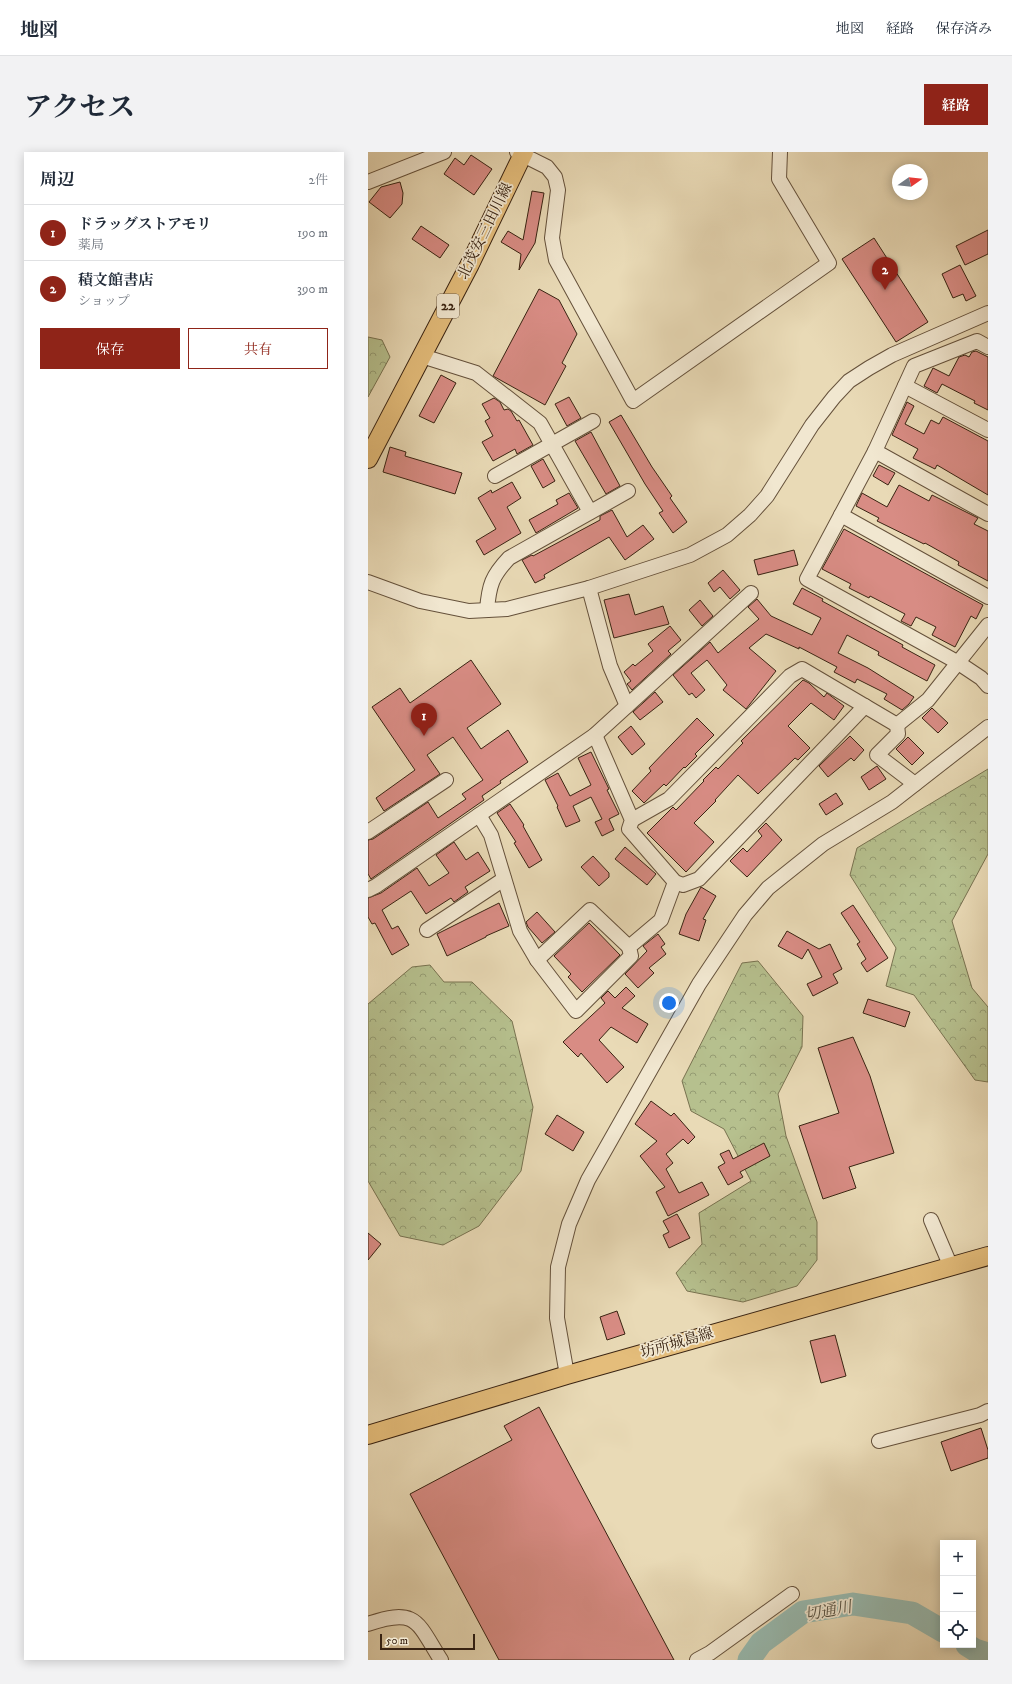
<!DOCTYPE html>
<html lang="ja">
<meta charset="utf-8">
<style>
:root{--surface:#fff;--page:#f2f2f3;--text:#1f2937;--muted:#747a83;--line:#e0e1e3;--accent:#8f2418}
body{margin:0;font-family:"IM FELL DW Pica","Noto Serif JP",serif;background:var(--page);color:var(--text)}
.controls{position:absolute;right:12px;bottom:12px;display:grid;overflow:hidden;border-radius:0px;box-shadow:0 2px 10px #0003}
.controls button{width:36px;height:36px;display:grid;place-items:center;padding:0;border:0;border-bottom:1px solid var(--line);background:var(--surface);color:var(--text);font:20px sans-serif}
.compass{position:absolute;left:524px;top:12px;width:36px;height:36px;border-radius:50%;background:var(--surface);box-shadow:0 2px 10px #0003;rotate:76deg}
.scale{position:absolute;left:12px;bottom:10px;width:95px;box-sizing:border-box;padding-left:4px;border:2px solid #392312;border-top:0;font-size:11px;line-height:14px;white-space:nowrap;color:#392312;-webkit-text-stroke:3px #f1e7d0;paint-order:stroke}
.you{position:absolute;left:301px;top:851px;width:14px;height:14px;margin:-10px;border:3px solid #fff;border-radius:50%;background:#1a73e8;box-shadow:0 0 0 6px #1a73e833}
.badge{display:grid;place-items:center;width:26px;height:26px;border-radius:50%;background:var(--accent);color:#fff;font-size:13px;font-weight:700}
.pin{position:absolute;translate:-50% -33px;filter:drop-shadow(0 1px 2px #0008)}
.pin::after{content:'';position:absolute;top:21px;width:14px;height:12px;background:inherit;clip-path:polygon(0 0,100% 0,50% 100%)}
.list{margin:0;padding:0;list-style:none}
h2{display:flex;justify-content:space-between;align-items:center;height:52px;margin:0;padding:0 16px;font-size:17px}
h2 small{font-size:13px;font-weight:400;color:var(--muted)}
.list li{display:grid;grid-template-columns:26px 1fr auto;gap:12px;align-items:center;box-sizing:border-box;height:56px;padding:0 16px;border-top:1px solid var(--line)}
.list b{display:block;font-size:15px;white-space:nowrap}
.list p{margin:0;font-size:13px;white-space:nowrap;color:var(--muted)}
.list em{font-size:13px;font-style:normal;color:var(--muted)}
.actions{display:flex;gap:8px;padding:12px 16px}
.actions a{flex:1;padding:9px 0;border:1px solid var(--accent);border-radius:0px;text-align:center;font-size:14px;color:var(--accent)}
.actions .main{background:var(--accent);color:#fff}
.icon{flex:none;width:22px;height:22px;fill:none;stroke:currentColor;stroke-width:2;stroke-linecap:round;stroke-linejoin:round}
.map{position:relative;flex:none;width:620px;height:1508px;overflow:hidden;border-radius:0px}
header{display:flex;align-items:center;gap:24px;box-sizing:border-box;height:56px;padding:0 20px;background:var(--surface);border-bottom:1px solid var(--line)}
header strong{font-size:19px}
nav{display:flex;gap:22px;margin-inline-start:auto;font-size:14px}
.intro{display:flex;align-items:center;justify-content:space-between;box-sizing:border-box;height:96px;padding:0 24px}
h1{margin:0;font-size:28px}
.button{padding:10px 18px;border-radius:0px;background:var(--accent);color:#fff;font-size:14px;font-weight:700}
main{display:flex;gap:24px;padding:0 24px}
aside{flex:1;background:var(--surface);border-radius:0px;box-shadow:0 2px 10px #0003}
.map>svg:first-child{display:block}
.forest{fill:url(#forest-crowns);stroke:#787250}
.lines{fill:none;stroke-linecap:round;stroke-linejoin:round}
.river{stroke:#97bab0;stroke-width:23}
.building{fill:#d88c84;stroke:#392312}
.minor-casing{stroke:#65513b;stroke-width:16}
.major-casing{stroke:#392312;stroke-width:20}
.minor{stroke:#f1e7d0;stroke-width:14}
.major{stroke:#e4bd7b;stroke-width:18}
.labels{text-anchor:middle;dominant-baseline:central;stroke-width:3.5;stroke-linejoin:round;paint-order:stroke}
.shield{fill:#f1e7d0;stroke:#705e4b;stroke-width:1}
.shield-label{font-size:14px;font-weight:bold;fill:#392312}
.street-label{font-size:15px;fill:#392312;stroke:#f1e7d0}
.water-label{font-size:16px;font-style:italic;fill:#555041;stroke:#f1e7d0}
</style>
<header>
<strong>地図</strong>
<nav><a>地図</a><a>経路</a><a>保存済み</a></nav>
</header>
<div class="intro"><h1>アクセス</h1><a class="button">経路</a></div>
<main>
<aside>
<h2>周辺<small>2件</small></h2>
<ul class="list">
<li><span class="badge">1</span><div><b>ドラッグストアモリ</b><p>薬局</p></div><em>190 m</em></li>
<li><span class="badge">2</span><div><b>積文館書店</b><p>ショップ</p></div><em>390 m</em></li>
</ul>
<div class="actions"><a class="main">保存</a><a>共有</a></div>
</aside>
<div class="map">
<svg width="620" height="1508" viewBox="0 0 620 1508">
<defs>
<pattern id="forest-crowns" width="20" height="18" patternUnits="userSpaceOnUse"><rect width="20" height="18" fill="#b6c08e"/><path d="M2 6a3 3 0 1 1 6 0M12 15a3 3 0 1 1 6 0" fill="none" stroke="#959c73"/></pattern>
</defs>
<rect width="100%" height="100%" fill="#e9dab6"/>
<filter id="stains"><feTurbulence type="fractalNoise" baseFrequency=".005" numOctaves="4"/><feColorMatrix values="0 0 0 0 .2 0 0 0 0 .09 0 0 0 0 .02 0 0 0 .5 -.17"/></filter>
<radialGradient id="worn" r=".72"><stop offset=".6" stop-color="#630" stop-opacity="0"/><stop offset="1" stop-color="#630" stop-opacity=".3"/></radialGradient>
<g class="forest">
<polygon points="0,185 14,188 22,205 0,245"/>
<polygon points="620,617 620,702 584,769 604,836 620,855 620,930 607,928 546,843 518,834 528,796 482,723 489,696"/>
<polygon points="390,809 435,864 434,895 410,942 418,984 449,1070 449,1108 429,1134 375,1150 319,1139 308,1121 334,1092 331,1061 383,1029 356,977 323,959 314,929 374,811"/>
<polygon points="62,813 76,830 104,830 144,869 165,955 153,1019 111,1074 75,1093 32,1084 0,1029 0,852 44,815"/>
</g>
<g class="lines">
<g class="river">
<polyline points="599,1493 607,1498 620,1502"/>
<polyline points="381,1508 393,1491 435,1460 485,1452 544,1461 575,1479"/>
</g>
</g>
<g class="building">
<polygon points="103,3 124,17 106,43 76,22 87,6 96,13"/>
<polygon points="32,30 35,41 34,52 22,66 1,50 13,35"/>
<polygon points="164,39 176,41 167,91 151,118 153,102 133,90 140,79 155,88"/>
<polygon points="53,74 81,93 72,106 44,87"/>
<polygon points="620,78 620,102 597,113 588,94"/>
<polygon points="506,86 560,170 528,190 474,107"/>
<polygon points="592,113 608,144 598,149 595,142 585,146 574,122"/>
<polygon points="171,137 191,148 209,182 194,211 198,214 177,253 125,224"/>
<polygon points="608,199 620,205 620,258 606,251 607,249 574,232 569,241 556,234 565,216 581,224 591,205 597,203 601,205 604,200"/>
<polygon points="73,223 88,231 66,271 51,264"/>
<polygon points="201,245 213,266 199,274 187,252"/>
<polygon points="126,246 132,250 136,258 140,257 143,259 149,269 151,268 165,293 149,302 147,297 125,309 114,290 125,284 117,269 122,266 114,252"/>
<polygon points="539,250 546,254 537,272 556,282 563,268 571,272 575,265 620,289 620,343 569,313 567,317 545,306 550,297 524,283"/>
<polygon points="253,263 284,315 304,344 302,346 319,370 305,381 291,361 295,359 277,332 241,270"/>
<polygon points="223,280 252,334 238,342 207,289"/>
<polygon points="22,295 38,300 37,304 94,321 87,342 15,320"/>
<polygon points="175,307 187,329 175,336 163,314"/>
<polygon points="511,313 527,321 520,333 505,324"/>
<polygon points="144,330 153,346 139,355 153,381 116,403 108,389 128,377 110,346 123,338 124,341"/>
<polygon points="531,333 561,349 564,343 610,366 606,372 620,379 620,429 590,413 591,410 557,391 556,392 509,369 511,366 488,354 494,341 519,355"/>
<polygon points="201,341 210,356 168,381 161,368 190,352 188,348"/>
<polygon points="244,358 259,385 275,373 286,387 257,408 241,385 176,423 177,426 167,431 154,408 164,403 165,404 232,368 232,364"/>
<polygon points="476,377 615,453 608,467 603,464 587,495 564,483 568,475 548,465 543,474 533,469 537,462 502,444 501,446 481,436 483,432 454,417"/>
<polygon points="426,398 430,413 390,423 386,408"/>
<polygon points="355,418 372,438 362,447 352,435 346,440 340,431"/>
<polygon points="434,436 455,447 454,449 535,493 534,495 567,513 559,529 510,503 511,500 479,483 470,501 500,516 546,545 541,552 534,558 516,547 519,542 489,527 487,531 466,520 469,515 431,495 431,497 398,482 381,496 408,519 378,557 355,538 359,533 339,508 323,521 337,538 328,546 324,541 321,543 305,523 342,490 350,501 391,467 380,455 389,447 403,464 444,483 453,466 425,452"/>
<polygon points="261,442 267,463 295,454 301,472 246,486 236,448"/>
<polygon points="332,448 345,464 334,474 321,458"/>
<polygon points="302,474 313,488 300,499 303,502 264,538 259,532 263,529 256,520 265,512 267,514 285,499 280,492"/>
<polygon points="103,508 133,552 99,576 113,597 140,578 160,610 132,629 133,631 114,644 116,648 3,727 0,722 0,688 5,687 60,650 70,666 98,647 94,642 115,628 85,585 59,603 72,622 16,659 8,646 47,618 4,555 32,536 42,551"/>
<polygon points="435,528 441,531 456,545 459,541 476,554 466,568 443,551 420,574 442,596 430,608 427,606 390,642 370,623 347,648 348,649 326,671 346,690 318,720 279,681 305,655 308,658 336,629 335,628 348,615 350,617 375,591 373,589"/>
<polygon points="287,540 295,550 272,568 265,560"/>
<polygon points="564,556 580,571 570,581 554,566"/>
<polygon points="329,566 346,583 327,602 329,604 317,616 316,615 298,634 296,632 276,651 264,639 283,619 281,616"/>
<polygon points="263,574 277,592 264,603 250,585"/>
<polygon points="482,584 496,598 486,609 483,606 460,625 451,614"/>
<polygon points="540,585 556,601 544,613 528,597"/>
<polygon points="223,600 241,637 239,638 251,662 241,667 246,678 234,684 227,670 234,667 223,645 205,654 212,669 198,675 189,655 190,654 177,628 190,621 202,644 223,633 210,606"/>
<polygon points="509,614 518,627 501,638 493,625"/>
<polygon points="468,641 475,652 458,663 451,652"/>
<polygon points="142,652 156,673 155,674 174,708 161,716 146,691 148,690 129,661"/>
<polygon points="398,671 414,688 379,725 362,709 375,696 379,700 394,684 390,679"/>
<polygon points="86,690 98,708 110,700 122,719 97,735 100,740 86,750 83,746 58,762 43,739 14,758 24,777 30,774 41,793 24,803 7,771 4,772 0,765 0,746 13,741 49,716 61,734 81,721 68,703"/>
<polygon points="257,695 288,722 279,733 247,707"/>
<polygon points="225,704 241,721 241,725 231,734 213,715"/>
<polygon points="333,735 348,744 335,767 338,768 331,789 311,782 318,762"/>
<polygon points="131,751 141,774 118,784 118,785 79,804 69,782"/>
<polygon points="485,753 520,806 499,820 493,811 498,807 489,792 492,790 473,761"/>
<polygon points="169,760 187,780 174,791 160,775 158,770"/>
<polygon points="221,771 252,803 214,840 200,825 203,822 186,804"/>
<polygon points="419,779 451,797 462,792 474,817 465,822 470,831 445,844 439,832 454,825 440,797 434,807 410,794"/>
<polygon points="290,782 297,792 293,795 298,802 281,816 286,821 270,836 257,822 279,799 275,794"/>
<polygon points="258,835 267,844 254,856 280,872 269,891 243,875 231,888 256,915 239,931 213,901 210,905 195,890 237,851 233,846 240,839 247,846"/>
<polygon points="500,847 542,860 537,875 495,861"/>
<polygon points="485,885 502,924 526,1001 481,1015 488,1036 455,1047 431,974 471,961 450,896"/>
<polygon points="283,949 303,964 306,961 327,985 320,992 315,987 298,1002 305,1011 298,1017 311,1041 334,1030 341,1043 300,1064 288,1040 297,1035 272,1004 289,989 267,972"/>
<polygon points="189,963 216,980 205,999 177,982"/>
<polygon points="396,991 402,1004 372,1020 375,1025 360,1033 350,1015 357,1011 352,1002 361,998 365,1007"/>
<polygon points="309,1062 322,1086 301,1096 295,1083 301,1080 295,1069"/>
<polygon points="0,1081 13,1092 0,1108"/>
<polygon points="249,1159 257,1182 239,1188 232,1165"/>
<polygon points="467,1183 478,1224 453,1231 442,1189"/>
<polygon points="171,1255 306,1508 131,1508 42,1342 144,1288 136,1274"/>
<polygon points="613,1276 620,1298 620,1306 583,1319 573,1290"/>
</g>
<g class="lines">
<defs>
<g id="minor">
<polyline points="149,0 179,15 187,25 190,38 184,86 188,108 265,249 461,111 411,27 412,0"/>
<polyline points="0,30 76,0"/>
<polyline points="620,195 609,189 546,214 507,299 439,427 589,510 613,526 620,534"/>
<polyline points="54,204 108,221 172,271 222,360"/>
<polyline points="537,234 620,278"/>
<polyline points="507,299 620,362"/>
<polyline points="127,324 225,269"/>
<polyline points="473,363 620,445"/>
<polyline points="0,430 52,449 101,459 139,457 221,436 322,403 359,383 382,363 399,344 444,273 466,245 481,229 501,216 524,203 620,161"/>
<polyline points="221,436 242,514 259,554"/>
<path d="M119 458C121 433 124 424 141 406L260 339"/>
<polyline points="529,573 560,548 620,473"/>
<polyline points="227,583 264,668 261,677 307,730 315,733 331,727 497,554"/>
<polyline points="111,663 123,683 152,779 169,808 208,859 263,804 261,795 293,768 307,730"/>
<polyline points="264,668 301,647 422,524 434,517 529,573 530,582 509,603 547,632"/>
<polyline points="0,680 78,628"/>
<polyline points="0,738 8,734 227,583 383,441"/>
<polyline points="59,778 136,727"/>
<polyline points="169,808 222,758 261,795"/>
<polyline points="563,1068 583,1115"/>
<polyline points="199,1223 189,1166 190,1115 201,1072 220,1028 331,832 377,763 400,736 455,692 524,650 620,575"/>
<polyline points="511,1289 612,1263 620,1259"/>
<path d="M0 1472C49 1455 49 1470 73 1508"/>
<polyline points="329,1508 342,1501 424,1442"/>
</g>
<g id="major">
<polyline points="0,307 102,112 156,0"/>
<polyline points="0,1283 199,1223 620,1104"/>
</g>
</defs>
<use href="#minor" class="minor-casing"/>
<use href="#major" class="major-casing"/>
<use href="#minor" class="minor"/>
<use href="#major" class="major"/>
</g>
<g class="labels">
<rect class="shield" x="69" y="142" width="22" height="24" rx="3"/>
<g class="shield-label">
<text x="80" y="154">22</text>
</g>
<g class="street-label">
<text transform="translate(117 79) rotate(-64)">北茂安三田川線</text>
<text transform="translate(309 1191) rotate(-16)">坊所城島線</text>
</g>
<g class="water-label">
<text transform="translate(460 1459) rotate(-11)">切通川</text>
</g>
</g>
<rect width="100%" height="100%" filter="url(#stains)"/>
<rect width="100%" height="100%" fill="url(#worn)"/>
</svg>
<div class="controls">
<button>+</button>
<button>−</button>
<button><svg class="icon" aria-label="locate" viewBox="0 0 24 24"><circle cx="12" cy="12" r="6"/><path d="M12 2v4M12 18v4M2 12h4M18 12h4"/></svg></button>
</div>
<svg class="compass" viewBox="-18 -18 36 36"><path d="M0-13l5 13h-10z" fill="#e53935"/><path d="M0 13l5-13h-10z" fill="#747a83"/></svg>
<div class="scale">50 m</div>
<div class="you"></div>
<div class="pin badge" style="left:56px;top:584px">1</div>
<div class="pin badge" style="left:517px;top:138px">2</div>
</div>
</main>
